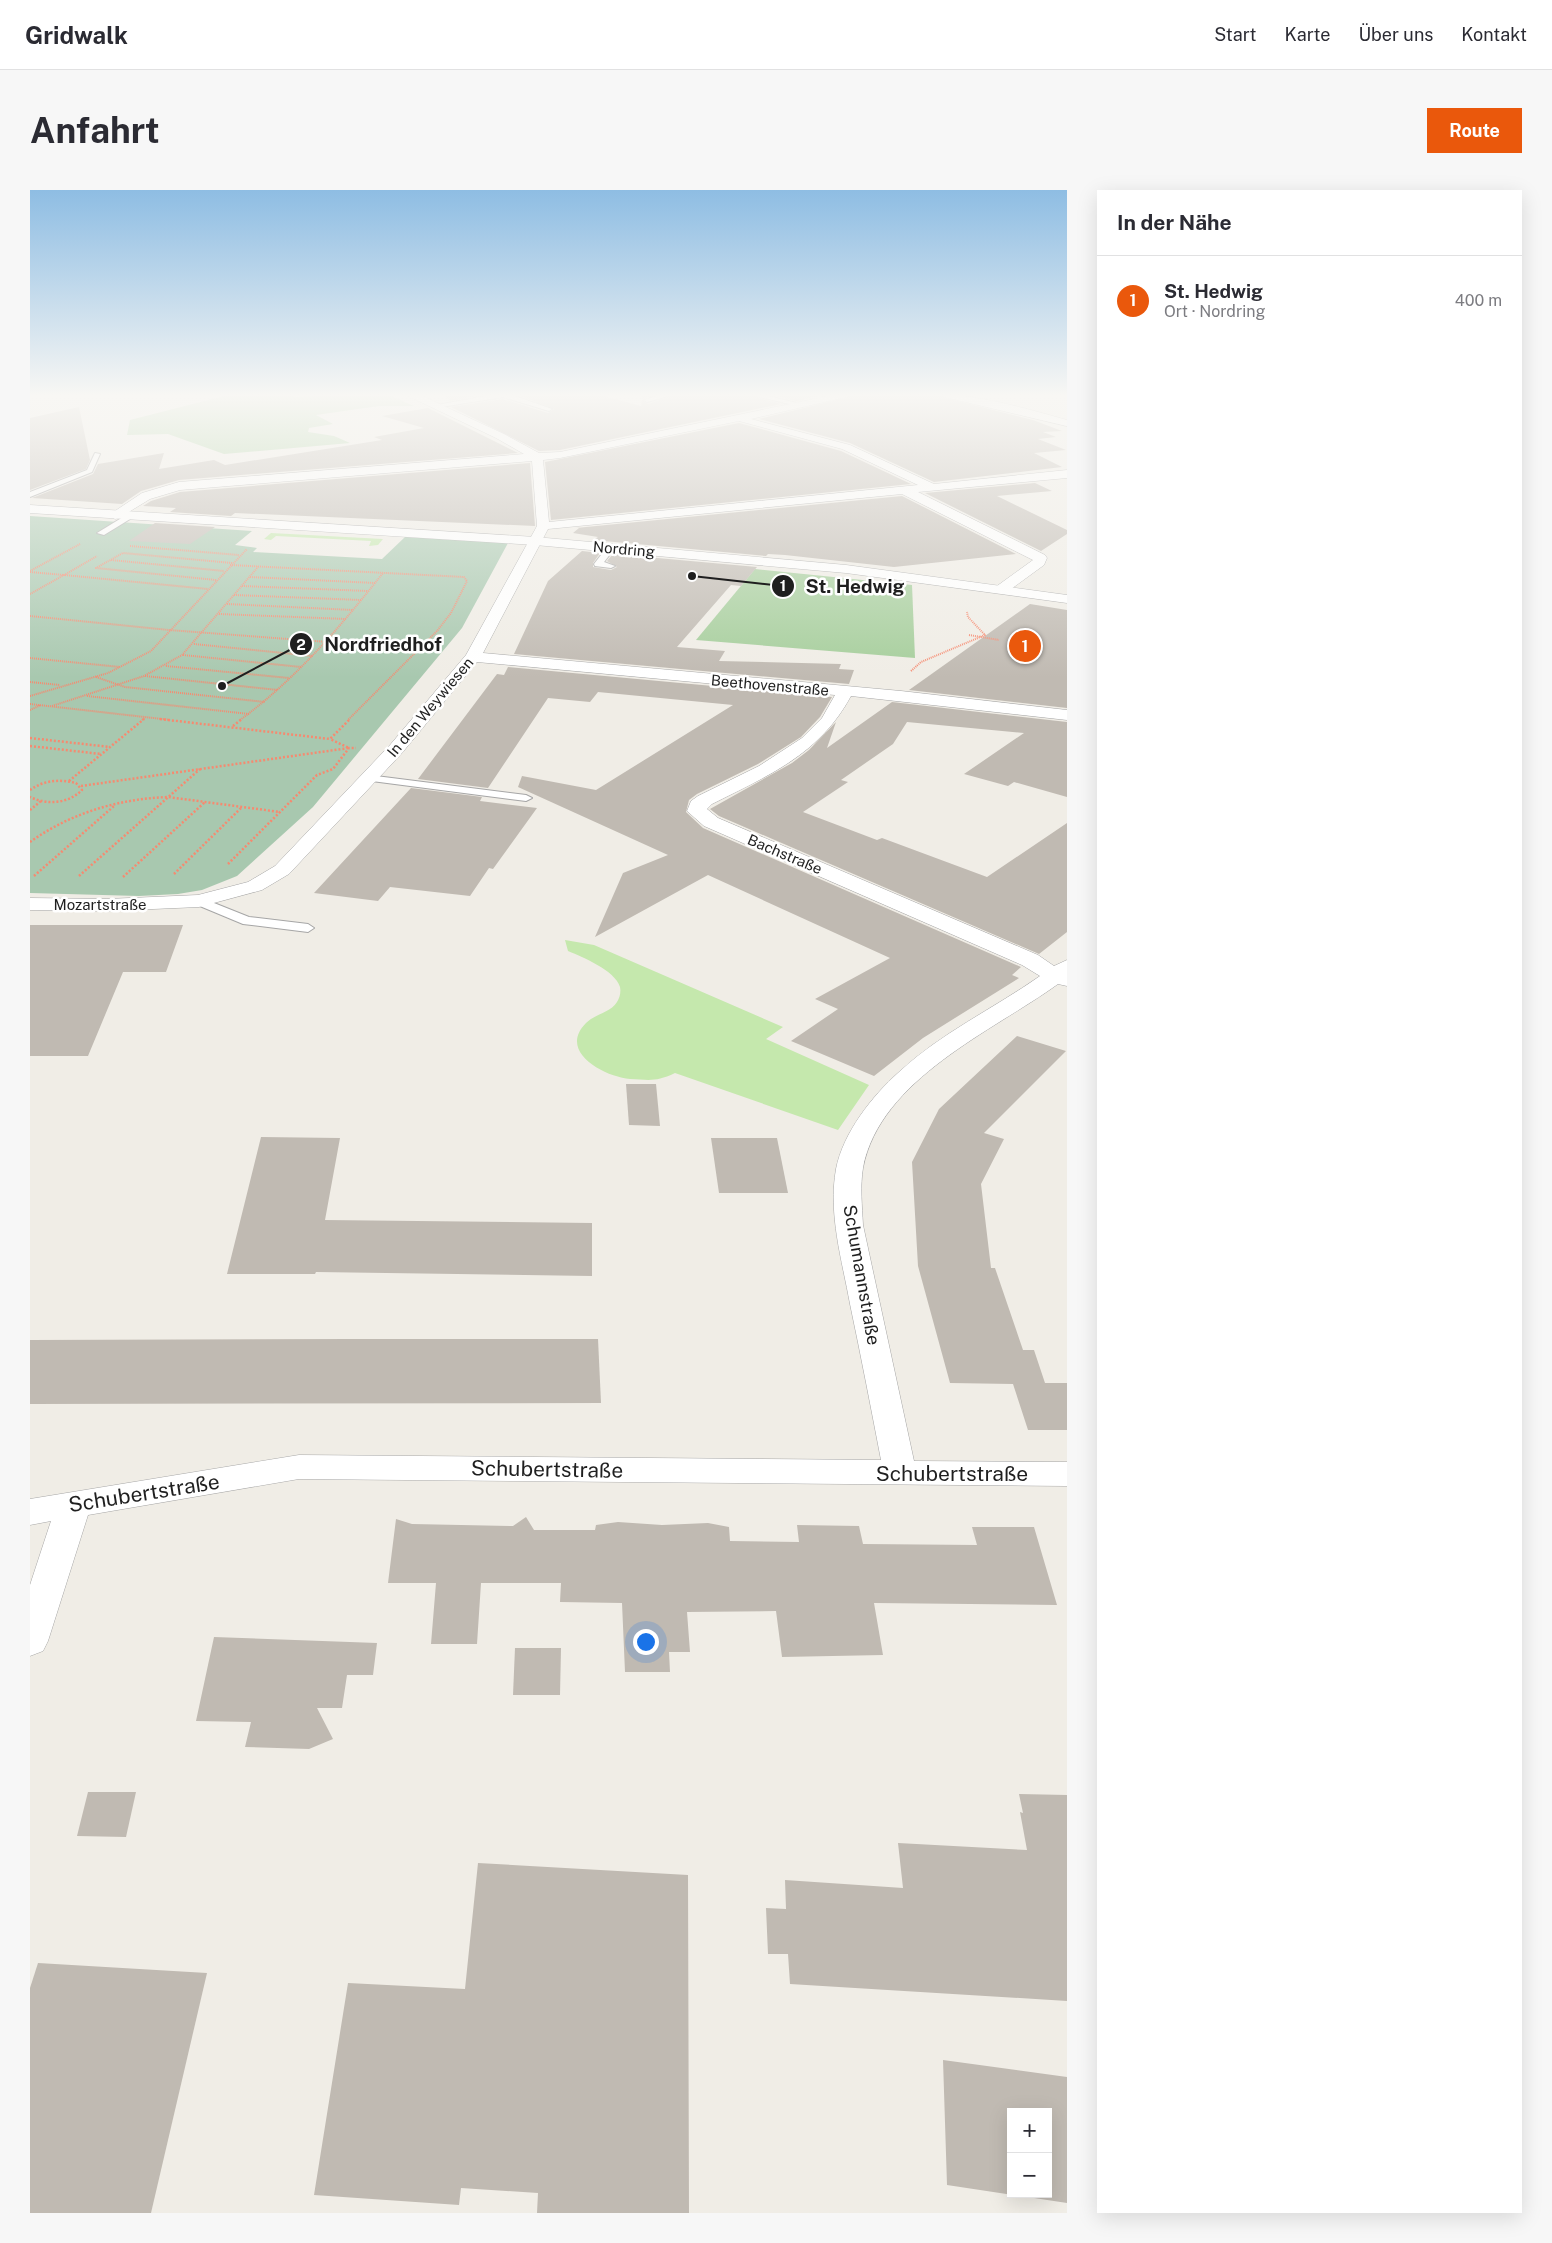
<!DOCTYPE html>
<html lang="de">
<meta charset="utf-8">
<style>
:root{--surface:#fff;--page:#f7f7f7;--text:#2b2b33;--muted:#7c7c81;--line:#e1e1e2;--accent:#ea580c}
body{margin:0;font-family:"Public Sans",sans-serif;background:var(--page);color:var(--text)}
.controls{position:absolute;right:15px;bottom:15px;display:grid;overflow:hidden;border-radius:0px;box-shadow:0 5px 20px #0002}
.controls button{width:45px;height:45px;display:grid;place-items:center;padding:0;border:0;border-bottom:1px solid var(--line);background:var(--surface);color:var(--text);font:25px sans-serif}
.you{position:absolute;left:615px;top:1451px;width:18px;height:18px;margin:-12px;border:4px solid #fff;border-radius:50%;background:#1a73e8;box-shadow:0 0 0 8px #1a73e833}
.badge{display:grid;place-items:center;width:32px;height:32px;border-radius:50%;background:var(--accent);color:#fff;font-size:16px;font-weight:700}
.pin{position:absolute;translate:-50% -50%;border:2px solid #fff;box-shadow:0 1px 5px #0006}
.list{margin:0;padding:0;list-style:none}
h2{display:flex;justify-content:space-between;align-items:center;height:65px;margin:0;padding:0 20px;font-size:21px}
h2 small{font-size:16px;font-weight:400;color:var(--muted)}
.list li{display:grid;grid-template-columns:32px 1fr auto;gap:15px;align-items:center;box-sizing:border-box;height:90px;padding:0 20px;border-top:1px solid var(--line)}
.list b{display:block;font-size:19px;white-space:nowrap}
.list p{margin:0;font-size:16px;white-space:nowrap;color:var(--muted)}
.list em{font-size:16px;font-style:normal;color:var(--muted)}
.map{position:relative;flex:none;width:1037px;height:2023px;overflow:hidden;border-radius:0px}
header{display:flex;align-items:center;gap:30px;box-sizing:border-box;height:70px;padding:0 25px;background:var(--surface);border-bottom:1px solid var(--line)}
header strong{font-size:24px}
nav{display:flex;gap:28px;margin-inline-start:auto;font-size:18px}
.intro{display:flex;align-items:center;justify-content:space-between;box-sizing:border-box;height:120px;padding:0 30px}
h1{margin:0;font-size:35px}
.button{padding:12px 22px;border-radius:0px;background:var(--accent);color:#fff;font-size:18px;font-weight:700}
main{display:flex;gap:30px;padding:0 30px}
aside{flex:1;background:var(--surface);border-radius:0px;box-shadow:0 5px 20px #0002}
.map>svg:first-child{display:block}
.grass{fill:#c5e8ad}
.forest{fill:#a6ce9c}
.cemetery{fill:#a8c8af}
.building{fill:#c0bab2;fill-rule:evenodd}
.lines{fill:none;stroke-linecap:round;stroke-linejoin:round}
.service-casing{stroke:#a6a6a6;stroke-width:2}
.minor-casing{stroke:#a6a6a6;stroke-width:1}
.tertiary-casing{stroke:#a6a6a6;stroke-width:1}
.path-far1{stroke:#f68a70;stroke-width:2;stroke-dasharray:1 1;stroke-linecap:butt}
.path{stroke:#f68a70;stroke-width:2.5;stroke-dasharray:2 2;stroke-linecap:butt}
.service{fill:#fff;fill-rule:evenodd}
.minor{fill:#fff;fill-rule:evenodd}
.tertiary{fill:#fff;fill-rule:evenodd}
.labels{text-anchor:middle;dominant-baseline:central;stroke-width:5;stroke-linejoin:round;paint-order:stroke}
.far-street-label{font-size:15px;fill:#1f1f1f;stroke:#fff}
.street-label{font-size:18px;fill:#1f1f1f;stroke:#fff}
.near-street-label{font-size:21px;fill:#1f1f1f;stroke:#fff}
.leader{fill:none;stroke:#1f1f1f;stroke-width:2}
.callout-dot{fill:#1f1f1f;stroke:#fff;stroke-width:2}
.mark-label{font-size:15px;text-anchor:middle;font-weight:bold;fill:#fff}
.callout-label{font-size:19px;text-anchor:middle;font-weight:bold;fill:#1f1f1f;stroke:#fff;stroke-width:5;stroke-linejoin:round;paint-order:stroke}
</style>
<header>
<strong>Gridwalk</strong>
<nav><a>Start</a><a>Karte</a><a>Über uns</a><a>Kontakt</a></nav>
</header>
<div class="intro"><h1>Anfahrt</h1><a class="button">Route</a></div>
<main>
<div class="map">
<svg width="1037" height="2023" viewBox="0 0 1037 2023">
<rect width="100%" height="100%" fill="#f0ede6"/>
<g class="grass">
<polygon points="241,343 353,349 348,355 339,356 341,351 246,346 241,350 234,349"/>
<path d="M535 750 564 755 753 837 736 849 839 895 808 940 645 883C626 892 620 890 600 889 575 887 527 862 556 833 565 824 580 823 587 812 590 807 591 802 590 797 585 780 552 767 538 761Z"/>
</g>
<g class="forest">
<polygon points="186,204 260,204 265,207 357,204 384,216 349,216 286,225 303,234 279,238 278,242 304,246 320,253 194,264 138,244 97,245 100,230 194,206"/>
<polygon points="725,379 882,395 885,468 666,450"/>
</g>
<polygon class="cemetery" points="0,326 222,341 205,355 227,358 223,362 352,369 375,347 478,353 432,438 283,617 207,686 172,700 148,704 109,706 0,703"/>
<g class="building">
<polygon points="414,204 454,204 420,211"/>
<polygon points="486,204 566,204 611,216 613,204 626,204 612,209 618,214 647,204 715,204 751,214 530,260 509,261 421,217 473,209 518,223 524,219"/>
<polygon points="739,204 797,204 766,211"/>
<polygon points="831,204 900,204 1003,230 1032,241 1013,242 1026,247 1008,249 1036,260 1004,263 1032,277 904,292 820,253 729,229"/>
<polygon points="49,217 60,270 56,279 0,300 0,228"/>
<polygon points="398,218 488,263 149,290 111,301 92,314 2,308 63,284 68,274 134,263 129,279 184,270 195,275 352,250 344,247 394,238 352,226"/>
<polygon points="709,233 811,261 881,294 521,330 515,272"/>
<polygon points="500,273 505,336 205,323 201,326 140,322 146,318 113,316 121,311 150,302"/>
<polygon points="1005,293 1022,301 967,306 1037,340 1037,344 1011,361 895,303"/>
<polygon points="872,306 986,364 864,377 755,365 738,364 736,366 563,350 568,347 543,343 549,338 546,338"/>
<polygon points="125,333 185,337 160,354 99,351"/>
<polygon points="552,361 570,363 563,373 563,377 581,380 587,377 577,371 583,364 727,377 711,396 701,395 647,457 695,461 689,471 811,474 809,479 824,480 819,494 484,464 518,391"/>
<polygon points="1000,414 1037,420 1037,518 879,500"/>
<polygon points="478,477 802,507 790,527 771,547 728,574 667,604 659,610 656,622 673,638 991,777 982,785 989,788 893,848 844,886 761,851 808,819 785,809 860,768 678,685 565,747 593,683 638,665 488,597 492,586 566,600 703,515 568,502 560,512 518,508 458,598 388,589 467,484 474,485"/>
<polygon points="862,512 1037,532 1037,607 984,592 978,596 934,584 994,543 877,532 863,554 811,590 818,592 773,622 847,650 852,648 957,687 1037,633 1037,742 1009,764 689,626 680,619 762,573 779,560 806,532 797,558"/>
<polygon points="381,598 452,607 450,611 507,618 463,679 459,678 440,706 360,697 348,711 284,703"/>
<polygon points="0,735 153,735 136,782 93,782 58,866 0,866"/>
<polygon points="987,846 1036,861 954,943 974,949 951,994 961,1078 965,1078 993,1160 1004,1160 1015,1193 1037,1193 1037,1240 998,1240 983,1194 920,1193 888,1076 882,972 909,919"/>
<polygon points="596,894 626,894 630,936 599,935"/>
<polygon points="231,947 310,948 295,1030 562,1033 562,1086 286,1082 285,1084 197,1084"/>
<polygon points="681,948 747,948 758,1003 689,1003"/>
<polygon points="319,1149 568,1149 571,1213 0,1214 0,1150"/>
<polygon points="496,1327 504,1340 565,1340 566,1335 588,1332 632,1335 678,1333 699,1337 700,1351 769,1352 767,1335 829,1336 833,1354 947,1355 942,1337 1004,1337 1027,1415 844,1413 853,1465 752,1467 746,1421 657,1422 660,1462 639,1462 640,1482 595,1482 592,1413 530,1412 531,1393 451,1393 447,1454 401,1454 406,1393 358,1393 366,1329 382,1334 483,1336"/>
<polygon points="184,1447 347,1453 343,1485 317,1485 312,1518 287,1518 303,1549 279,1559 215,1557 221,1532 166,1531"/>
<polygon points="485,1458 531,1458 530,1505 483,1505"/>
<polygon points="58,1602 106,1602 96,1647 47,1646"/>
<polygon points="989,1604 1037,1605 1037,1811 760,1794 758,1764 738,1764 736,1718 756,1719 755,1690 873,1698 868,1653 997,1660 990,1622 993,1623"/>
<polygon points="448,1673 658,1685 659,2023 507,2023 508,2003 431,1998 429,2015 284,2005 318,1793 435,1799"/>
<polygon points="8,1773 177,1783 121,2023 0,2023 0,1798"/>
<path d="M913 1870 1037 1887V2013L917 1995ZM981 1922H1018V2004H981Z"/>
</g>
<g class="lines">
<defs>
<g id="service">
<polygon points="466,204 479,204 522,219 519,221 473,207 405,218 402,216"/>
<polygon points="633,204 645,204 617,212 614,210"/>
<polygon points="717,204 730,204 775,215 772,217"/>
<polygon points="65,263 70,264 62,282 0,307 0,302 57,280"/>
<polygon points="98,324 105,326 74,345 67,343"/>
<polygon points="578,356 585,358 574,372 585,376 581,378 565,376 564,374"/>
<polygon points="338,585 496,605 502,608 496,611 334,590 334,586"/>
<polygon points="169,707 219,727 278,734 284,738 278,742 213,734 165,714 163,711 165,708"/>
</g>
<g id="minor">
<path d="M374 204H388L474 244 509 263 530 262 808 204H829L721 229 820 255 904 294 1037 280V288L888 302 1015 365 1017 368 1014 375 977 402 972 403 965 399 967 396 1003 370 872 304 518 339 453 463 871 501 1037 520V530L821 506C789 565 739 585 682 614L677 619 688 628 1008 765 1024 776 1037 770V796L1028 794C963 841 850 889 833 978 830 996 832 1016 833 1035L884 1271 1037 1272V1296L269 1289 58 1325 18 1451 13 1461 0 1466V1395L21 1331 0 1335V1309L269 1265 851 1270C841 1218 831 1166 820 1114 812 1070 798 1024 806 979 813 943 842 906 869 882 911 843 963 819 1010 786L992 775 674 636 657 621 661 611 668 606 729 576 772 548 792 528 805 505 447 472 372 563 259 684 232 700 169 717 77 721 0 720V708L77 709 168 705 218 692 245 676 360 555 436 465 507 336 502 271 150 300 120 309 89 328 85 329 79 325 112 303 149 292 494 264 466 248ZM709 231 812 259 888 295 519 332 513 270 530 268Z"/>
<path d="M902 204C947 204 994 218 1037 230V236Z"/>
</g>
<polygon id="tertiary" points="0,315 505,347 816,375 1037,405 1037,413 816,383 505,355 0,323"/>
</defs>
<use href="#service" class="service-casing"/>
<use href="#minor" class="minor-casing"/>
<use href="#tertiary" class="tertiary-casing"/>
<g class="path-far1">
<polyline points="100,356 209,365"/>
<polyline points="81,370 194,381"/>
<polyline points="200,375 434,387 437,391 421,423 407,441 318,530"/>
<polyline points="0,381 50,354"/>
<polyline points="0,382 34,385 67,366"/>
<polyline points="220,387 345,393"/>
<polyline points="186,390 66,378 93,363 202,373"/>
<polyline points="212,396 338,401"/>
<polyline points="0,404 34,385 178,399"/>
<polyline points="204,405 331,410"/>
<polyline points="197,414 323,420"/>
<polyline points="189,424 316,429"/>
<polyline points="0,426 139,440 390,459"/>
<polyline points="939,445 969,450"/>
<polyline points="164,454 283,466"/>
<polyline points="153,465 271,477"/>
<polyline points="0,468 90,477"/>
<polyline points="136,476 259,488"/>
<polyline points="881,481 891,472 955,445 938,427 937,422"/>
<polyline points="115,486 248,500"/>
<polyline points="66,487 95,497 235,512"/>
<polyline points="0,492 30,495"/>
<polyline points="0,506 78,483 121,461 217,359"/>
<polyline points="57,506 219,524"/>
<polyline points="0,514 141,530"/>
<polyline points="22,516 114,486 152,465 228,377"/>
<polyline points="0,520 11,515"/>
<polyline points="112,530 115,528"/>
<path d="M210 530C266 489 310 437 353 383"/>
</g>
<g class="path">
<polyline points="130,529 300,549 320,529"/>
<polyline points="203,536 212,529"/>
<polyline points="0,548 80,557"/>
<polyline points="0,556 71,564"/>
<polyline points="39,591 114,529"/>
<polyline points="51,596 319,558 300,549"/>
<path d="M0 600C14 590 30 589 46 593L52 600C38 614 17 615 0 607"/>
<polyline points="0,620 11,611"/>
<path d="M0 652C41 623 88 609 138 607L250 622"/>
<polyline points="198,674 287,585 303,579 319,558 326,558"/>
<polyline points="144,684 212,617"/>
<polyline points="4,686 84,616"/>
<polyline points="49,686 170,579"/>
<polyline points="93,687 175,612"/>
</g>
<use href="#service" class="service"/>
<use href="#minor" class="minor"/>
<use href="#tertiary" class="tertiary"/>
</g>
<linearGradient id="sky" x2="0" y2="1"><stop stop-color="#8ebde3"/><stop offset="0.42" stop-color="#f8f7f4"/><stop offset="1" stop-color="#f8f7f4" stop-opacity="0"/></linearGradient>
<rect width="1037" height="488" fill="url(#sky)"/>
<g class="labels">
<g class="far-street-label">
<text transform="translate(594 359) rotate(5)">Nordring</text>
<text transform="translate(740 495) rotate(5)">Beethovenstraße</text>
<text transform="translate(400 517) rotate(-50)">In den Weywiesen</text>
<text transform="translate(755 664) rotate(23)">Bachstraße</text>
<text x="70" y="714">Mozartstraße</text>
</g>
<g class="street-label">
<text transform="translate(832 1085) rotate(80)">Schumannstraße</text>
</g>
<g class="near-street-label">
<text transform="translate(517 1279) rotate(1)">Schubertstraße</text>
<text x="922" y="1283">Schubertstraße</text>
<text transform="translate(114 1303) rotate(-9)">Schubertstraße</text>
</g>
</g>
<path class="leader" d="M662 386L753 396M192 496L271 454"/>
<g class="callout-dot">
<circle cx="662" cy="386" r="5"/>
<circle cx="192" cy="496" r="5"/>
<circle cx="753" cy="396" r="12"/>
<circle cx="271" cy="454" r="12"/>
</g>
<g class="mark-label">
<text x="753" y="401">1</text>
<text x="271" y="460">2</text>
</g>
<g class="callout-label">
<text x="825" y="403">St. Hedwig</text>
<text x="353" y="461">Nordfriedhof</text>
</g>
</svg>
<div class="controls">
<button>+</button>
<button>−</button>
</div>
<div class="you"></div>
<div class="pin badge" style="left:995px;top:456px">1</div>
</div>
<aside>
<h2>In der Nähe<small></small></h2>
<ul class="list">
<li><span class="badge">1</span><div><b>St. Hedwig</b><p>Ort · Nordring</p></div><em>400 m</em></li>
</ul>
</aside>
</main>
